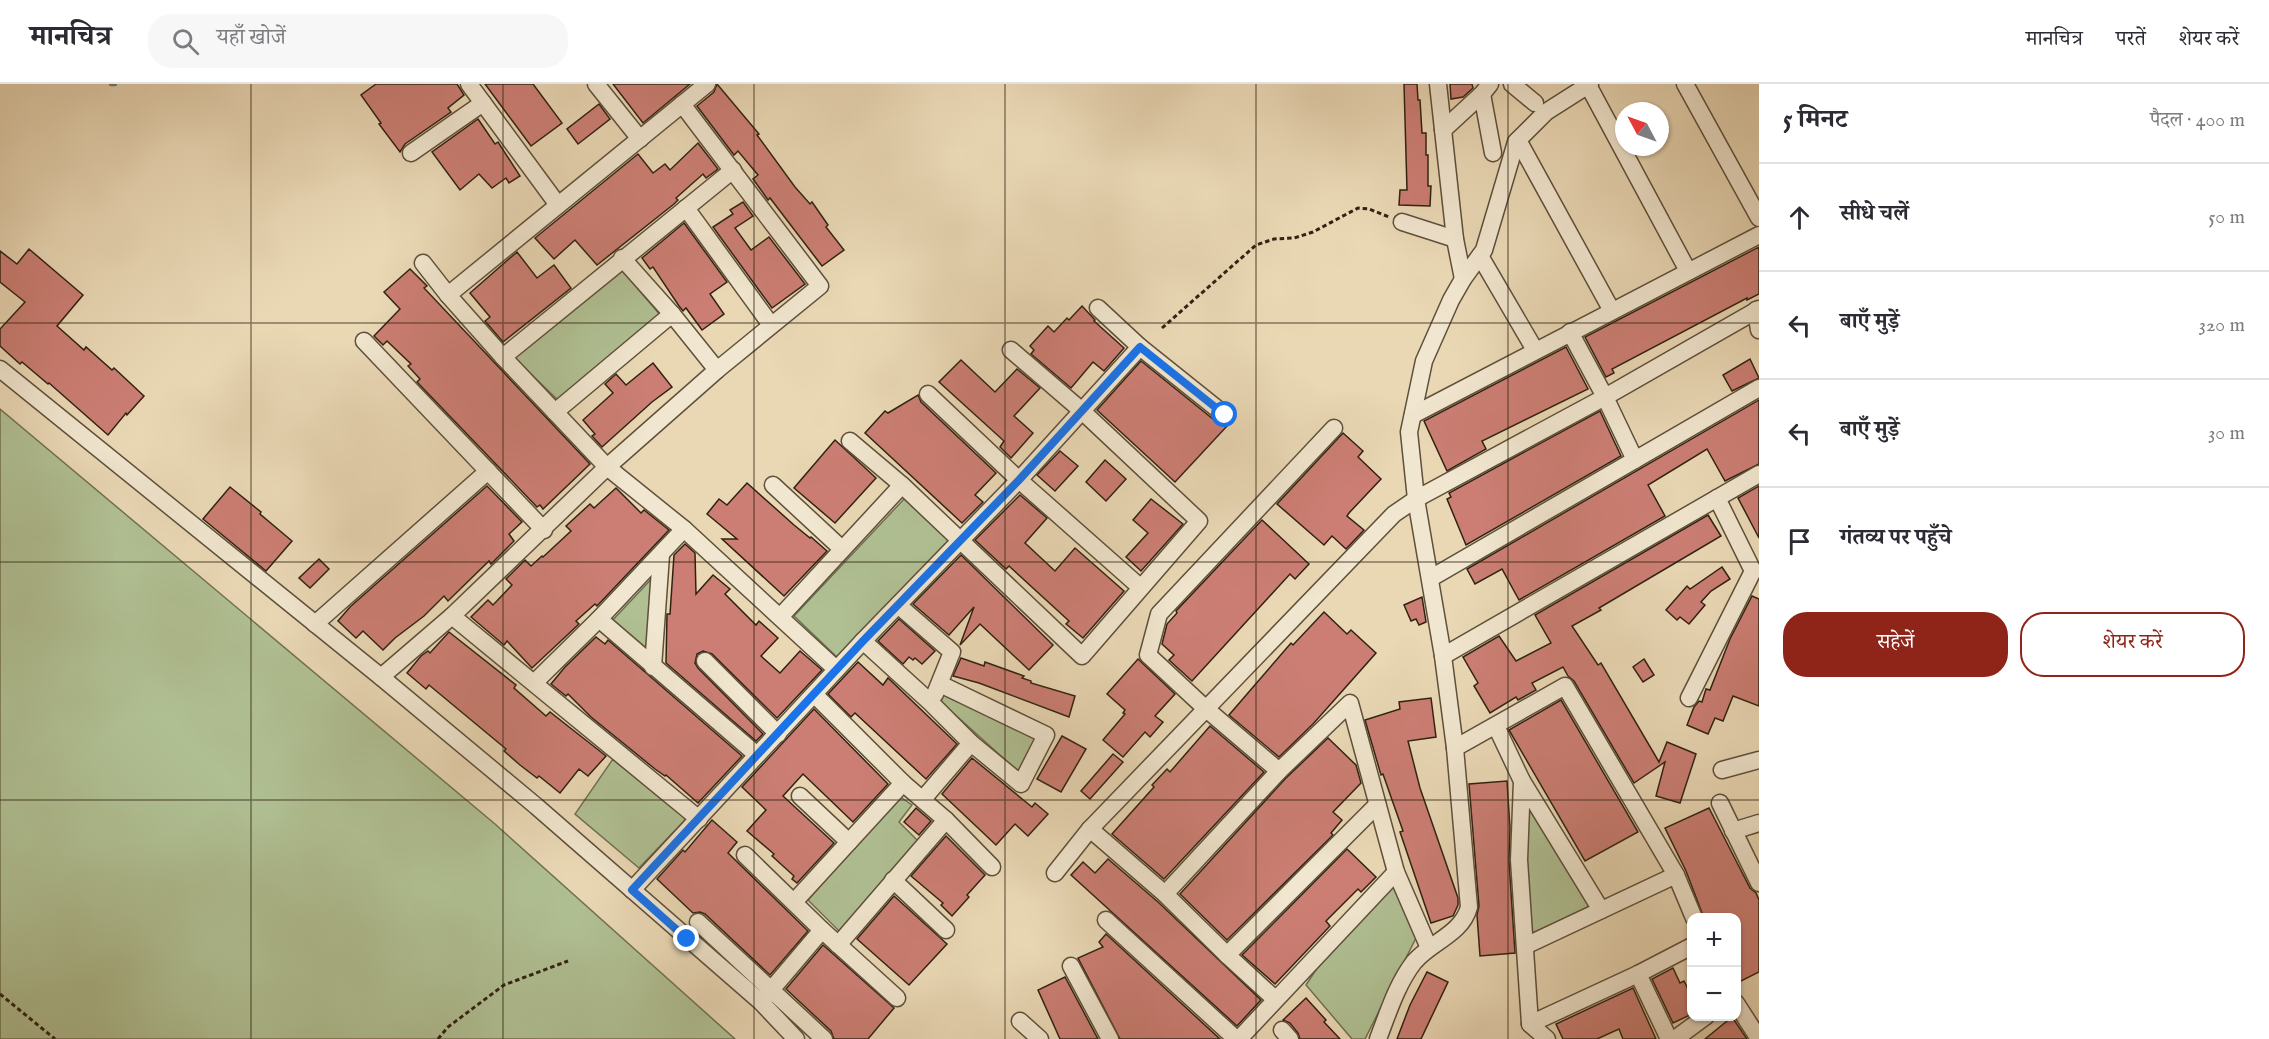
<!DOCTYPE html>
<html lang="hi">
<meta charset="utf-8">
<style>
:root{--surface:#fff;--page:#f7f7f7;--text:#2b2b33;--muted:#7c7c81;--line:#e1e1e2;--accent:#8f2418}
body{margin:0;font-family:"IM FELL English","Noto Serif Devanagari",serif;background:var(--page);color:var(--text)}
.controls{position:absolute;right:18px;bottom:18px;display:grid;overflow:hidden;border-radius:12px;box-shadow:0 2px 4px #0004}
.controls button{width:54px;height:54px;display:grid;place-items:center;padding:0;border:0;border-bottom:2px solid var(--line);background:var(--surface);color:var(--text);font:30px sans-serif}
.compass{position:absolute;left:1615px;top:18px;width:54px;height:54px;border-radius:50%;background:var(--surface);box-shadow:0 2px 4px #0004;rotate:311deg}
.stop{position:absolute;width:18px;height:18px;margin:-14px;border:4px solid #1a73e8;border-radius:50%;background:#fff}
.stop.end{background:#1a73e8;border-color:#fff;box-shadow:0 2px 6px #0008}
.list{margin:0;padding:0;list-style:none}
h2{display:flex;justify-content:space-between;align-items:center;height:78px;margin:0;padding:0 24px;font-size:26px}
h2 small{font-size:20px;font-weight:400;color:var(--muted)}
.list li{display:grid;grid-template-columns:39px 1fr auto;gap:18px;align-items:center;box-sizing:border-box;height:108px;padding:0 24px;border-top:2px solid var(--line)}
.list b{display:block;font-size:22px;white-space:nowrap}
.list em{font-size:20px;font-style:normal;color:var(--muted)}
.actions{display:flex;gap:12px;padding:18px 24px}
.actions a{flex:1;padding:14px 0;border:2px solid var(--accent);border-radius:24px;text-align:center;font-size:21px;color:var(--accent)}
.actions .main{background:var(--accent);color:#fff}
.icon{flex:none;width:33px;height:33px;fill:none;stroke:currentColor;stroke-width:2;stroke-linecap:round;stroke-linejoin:round}
.map{position:relative;flex:none;width:1759px;height:955px;overflow:hidden}
header{display:flex;align-items:center;gap:36px;box-sizing:border-box;height:84px;padding:0 30px;background:var(--surface);border-bottom:2px solid var(--line)}
header strong{font-size:28px}
nav{display:flex;gap:33px;margin-inline-start:auto;font-size:21px}
.search{width:420px;height:54px;background:var(--page);display:flex;align-items:center;gap:15px;box-sizing:border-box;padding:0 21px;border-radius:24px;color:var(--muted);font-size:22px}
main{display:flex}
aside{flex:1;background:var(--surface)}
.map>svg:first-child{display:block}
.green{fill:#b0c093;stroke:#707152;stroke-width:1.5}
.lines{fill:none;stroke-linecap:round;stroke-linejoin:round}
.stream{stroke:#6f7d73;stroke-width:4.5}
.building{fill:#cc7e74;stroke:#302212;stroke-width:1.5}
.minor-casing{stroke:#5e503b;stroke-width:19}
.path{stroke:#302212;stroke-width:3;stroke-dasharray:4.5 3;stroke-linecap:butt}
.minor{stroke:#f1e6cf;stroke-width:16}
.route{stroke:#1a73e8;stroke-width:8}
.grid{fill:none;stroke:#302212;stroke-width:1.5;stroke-opacity:0.55}
</style>
<header>
<strong>मानचित्र</strong>
<div class="search"><svg class="icon" aria-label="search" viewBox="0 0 24 24"><circle cx="10" cy="10" r="6"/><path d="M15 15l6 6"/></svg>यहाँ खोजें</div>
<nav><a>मानचित्र</a><a>परतें</a><a>शेयर करें</a></nav>
</header>
<main>
<div class="map">
<svg width="1759" height="955" viewBox="0 0 1759 955">
<rect width="100%" height="100%" fill="#ead8b5"/>
<filter id="stains"><feTurbulence type="fractalNoise" baseFrequency=".00333" numOctaves="4"/><feColorMatrix values="0 0 0 0 .2 0 0 0 0 .09 0 0 0 0 .02 0 0 0 .5 -.17"/></filter>
<radialGradient id="worn" r=".72"><stop offset=".6" stop-color="#630" stop-opacity="0"/><stop offset="1" stop-color="#630" stop-opacity=".3"/></radialGradient>
<g class="green">
<polygon points="621,185 661,232 559,317 513,273"/>
<polygon points="0,325 495,740 735,955 0,955"/>
<polygon points="905,414 951,457 837,573 794,532"/>
<polygon points="658,488 649,573 610,539"/>
<polygon points="944,608 1040,654 1021,690 941,618"/>
<polygon points="613,675 686,735 639,784 575,730"/>
<polygon points="1525,706 1592,821 1531,851 1524,784"/>
<polygon points="899,712 912,721 899,738 919,758 841,849 808,816"/>
<polygon points="1394,802 1417,852 1365,955 1352,955 1306,901 1323,875"/>
</g>
<g class="lines">
<polyline class="stream" points="111,0 115,0"/>
</g>
<g class="building">
<polygon points="376,0 457,0 464,11 448,24 451,28 405,60 400,68 379,40 381,39 361,11"/>
<polygon points="485,0 533,0 562,39 531,62"/>
<polygon points="613,0 690,0 643,39"/>
<polygon points="717,0 759,50 757,51 795,103 810,120 812,118 828,141 826,143 844,166 822,182 770,114 768,116 761,106 753,95 758,91 738,67 734,71 697,22 714,8"/>
<polygon points="1404,0 1417,0 1418,16 1420,16 1422,49 1426,49 1426,71 1428,71 1428,102 1431,102 1430,122 1399,121 1400,106 1407,106"/>
<polygon points="1450,0 1472,0 1473,4 1463,13 1451,15"/>
<polygon points="599,20 610,35 578,60 567,45"/>
<polygon points="478,35 495,60 498,58 520,92 509,99 506,94 492,104 479,90 460,106 432,68"/>
<polygon points="698,59 718,85 706,94 703,90 676,114 678,116 674,120 597,181 575,156 554,175 535,154 638,70 653,89 665,80 670,86"/>
<polygon points="743,118 753,132 735,144 751,166 769,153 805,200 772,224 713,143 733,130 730,126"/>
<polygon points="684,139 727,198 710,210 724,230 702,246 686,224 683,227 679,222 653,183 650,185 642,174"/>
<polygon points="1759,163 1759,210 1747,216 1747,214 1612,285 1614,289 1606,293 1585,253"/>
<polygon points="29,165 83,211 57,242 84,266 86,263 112,286 114,284 144,312 127,331 126,329 108,351 49,299 48,300 22,278 20,280 0,262 0,245 25,218 0,198 0,167 17,180"/>
<polygon points="517,168 537,194 554,181 571,204 503,258 485,237 490,233 470,209"/>
<polygon points="410,185 427,202 424,204 590,380 543,425 540,421 537,423 417,298 420,295 408,282 411,280 387,257 383,261 374,252 400,225 384,208"/>
<polygon points="1082,222 1095,236 1094,237 1124,264 1104,287 1093,278 1071,304 1031,270 1034,266 1030,262 1048,242 1054,248 1067,234 1069,236"/>
<polygon points="1566,263 1588,305 1482,357 1486,365 1447,387 1424,337"/>
<polygon points="1750,275 1759,294 1732,307 1723,291"/>
<polygon points="961,276 995,308 1017,285 1040,304 1014,332 1033,349 1011,374 1000,363 1004,357 939,298"/>
<polygon points="1141,277 1218,339 1228,341 1175,398 1097,326"/>
<polygon points="653,279 672,303 652,318 602,363 592,352 595,350 583,336 613,309 605,300 616,290 626,301"/>
<polygon points="918,311 921,318 996,389 975,411 983,418 962,439 865,349 885,327 888,329"/>
<polygon points="1759,316 1759,380 1725,397 1707,365 1648,401 1665,432 1519,516 1502,485 1475,500 1467,485"/>
<polygon points="1600,327 1621,372 1466,461 1447,415 1451,413 1449,409"/>
<polygon points="1343,349 1363,367 1358,373 1381,395 1349,429 1347,432 1364,446 1346,465 1332,452 1324,461 1277,420"/>
<polygon points="835,356 876,394 835,439 794,404"/>
<polygon points="1060,367 1078,382 1055,407 1037,391"/>
<polygon points="1105,376 1126,395 1106,417 1086,398"/>
<polygon points="747,399 794,441 810,454 811,453 827,467 784,512 722,455 737,455 707,430 719,415 727,421"/>
<polygon points="487,402 522,438 509,450 514,457 491,480 489,477 448,517 444,512 424,532 395,554 383,566 363,547 356,554 338,537 350,523"/>
<polygon points="1759,402 1759,454 1738,414"/>
<polygon points="230,403 261,428 260,430 292,457 266,487 203,435"/>
<polygon points="616,404 641,429 644,426 669,446 597,522 595,520 576,537 579,540 532,584 507,557 504,561 471,533 488,516 493,521 512,501 506,495 525,476 531,482 542,472 543,473 571,447 566,442 590,420 594,424"/>
<polygon points="1020,411 1047,434 1025,459 1055,487 1075,464 1124,507 1083,554 1066,540 1069,537 1009,482 1006,485 975,456"/>
<polygon points="1151,415 1183,440 1141,487 1126,473 1148,449 1133,436"/>
<polygon points="1708,431 1721,452 1599,524 1601,526 1572,542 1598,581 1601,579 1659,678 1667,658 1696,670 1680,719 1656,712 1665,678 1634,699 1574,597 1568,592 1563,583 1532,599 1536,606 1518,616 1516,613 1490,629 1474,602 1478,599 1463,573 1499,552 1516,577 1551,559 1535,531"/>
<polygon points="1262,436 1309,480 1295,495 1290,490 1192,597 1169,576 1174,571 1162,560 1167,540 1177,529 1176,527"/>
<polygon points="685,460 695,469 696,510 713,491 730,505 725,510 756,541 759,537 778,554 761,572 780,589 800,567 822,586 777,634 712,570 703,567 697,570 695,579 698,584 763,650 756,657 666,579 667,530 670,530 674,471"/>
<polygon points="961,471 1053,561 1029,586 980,540 960,561 974,523 949,551 913,520"/>
<polygon points="319,475 329,485 310,504 299,494"/>
<polygon points="1722,483 1730,495 1711,507 1701,518 1705,521 1689,540 1680,533 1677,536 1666,526 1687,502 1690,505"/>
<polygon points="1752,512 1759,515 1759,622 1733,612 1723,637 1715,634 1708,650 1687,641 1694,623 1699,617 1702,618 1706,605 1710,606 1730,555"/>
<polygon points="1422,513 1426,538 1419,541 1416,535 1411,537 1404,521"/>
<polygon points="1324,528 1347,550 1351,546 1376,569 1313,640 1279,673 1229,631 1291,559 1293,561"/>
<polygon points="899,535 935,567 922,580 915,574 913,576 909,573 903,580 878,557"/>
<polygon points="449,548 516,601 514,604 546,632 550,628 606,672 588,692 579,685 560,709 539,692 537,694 520,681 504,667 506,665 429,601 426,605 407,589 421,572 428,567 430,569"/>
<polygon points="596,553 605,560 608,556 742,672 698,719 666,691 665,692 655,685 591,633 568,610 566,612 551,600 565,583"/>
<polygon points="961,574 984,582 985,578 1024,592 1022,594 1031,597 1031,599 1075,612 1069,633 979,599 953,592"/>
<polygon points="1138,575 1175,610 1155,632 1163,638 1150,653 1145,648 1123,673 1103,656 1125,630 1123,629 1125,626 1107,610"/>
<polygon points="1644,575 1654,591 1643,598 1633,583"/>
<polygon points="858,578 883,601 888,594 957,660 926,695 855,629 851,633 828,610"/>
<polygon points="1431,614 1436,653 1408,657 1420,704 1458,814 1458,821 1453,832 1431,839 1400,748 1403,747 1391,713 1383,690 1381,691 1365,636 1400,625 1399,618"/>
<polygon points="1561,616 1638,748 1585,777 1509,646"/>
<polygon points="814,625 888,700 853,738 803,690 783,712 834,759 797,799 792,795 794,792 772,772 774,770 747,747 766,726 742,703"/>
<polygon points="1210,642 1264,688 1164,795 1112,750 1154,703 1152,701 1167,685 1170,688"/>
<polygon points="1062,652 1086,665 1061,708 1037,695"/>
<polygon points="1328,654 1356,681 1361,699 1333,728 1342,736 1331,749 1333,751 1227,856 1180,810 1286,694"/>
<polygon points="1113,670 1123,678 1090,715 1081,707"/>
<polygon points="972,674 1032,723 1035,719 1048,730 1028,752 1015,740 996,761 942,710"/>
<polygon points="1507,697 1510,744 1509,777 1515,869 1480,872 1477,831 1479,822 1469,700"/>
<polygon points="916,724 931,737 919,751 904,738"/>
<polygon points="1709,724 1750,804 1756,809 1759,816 1759,888 1737,899 1737,834 1704,834 1686,787 1665,744"/>
<polygon points="712,736 737,758 728,769 808,847 770,891 705,830 700,828 693,829 657,795 683,766 685,768"/>
<polygon points="946,752 985,791 967,811 969,813 952,832 941,821 943,819 911,792"/>
<polygon points="1347,765 1376,793 1361,808 1358,805 1326,837 1330,842 1275,900 1242,871"/>
<polygon points="1108,775 1158,818 1261,916 1237,942 1071,791 1083,778 1095,789"/>
<polygon points="894,812 947,860 909,901 857,855"/>
<polygon points="1106,850 1220,955 1120,955 1078,874 1103,863 1099,858"/>
<polygon points="823,861 894,924 868,955 834,955 831,947 786,905"/>
<polygon points="1673,884 1680,899 1684,897 1692,913 1692,930 1673,939 1652,895"/>
<polygon points="1427,888 1448,898 1421,955 1397,955 1410,921"/>
<polygon points="1065,893 1098,955 1060,955 1038,906"/>
<polygon points="1633,904 1656,955 1623,955 1619,945 1597,955 1563,955 1556,940"/>
<polygon points="1306,914 1326,936 1324,938 1340,955 1300,955 1298,949 1290,939 1283,936"/>
<polygon points="1732,933 1747,955 1705,955"/>
</g>
<g class="lines">
<defs>
<g id="minor">
<polyline points="469,0 558,121"/>
<polyline points="596,0 640,55"/>
<polyline points="1438,0 1455,155 1463,195"/>
<polyline points="1512,0 1535,19"/>
<polyline points="1685,0 1759,134"/>
<polyline points="1588,1 1688,187"/>
<polyline points="1482,10 1493,69"/>
<polyline points="1443,46 1482,10 1490,0"/>
<polyline points="1518,56 1612,227"/>
<polyline points="411,69 483,19"/>
<polyline points="686,124 771,241"/>
<polyline points="1402,138 1455,155"/>
<polyline points="1480,172 1535,266"/>
<polyline points="622,174 672,230 717,286"/>
<polyline points="423,179 448,211 503,273 607,383 684,445 836,585"/>
<polyline points="448,211 707,0"/>
<polyline points="1098,224 1140,263 1225,331"/>
<polyline points="1756,226 1759,246"/>
<polyline points="1570,248 1605,313 1635,376"/>
<polyline points="364,257 544,446"/>
<polyline points="503,273 733,86"/>
<polyline points="0,285 381,593 536,722 761,918 796,955"/>
<polyline points="928,310 1019,396 1140,503"/>
<polyline points="555,328 672,230"/>
<polyline points="1413,331 1759,151"/>
<polyline points="850,357 902,401 1082,572 1199,437 1082,327 1011,266"/>
<polyline points="773,401 842,465"/>
<polyline points="1431,494 1759,304"/>
<polyline points="898,521 952,568 935,610"/>
<polyline points="452,532 699,735"/>
<polyline points="780,533 902,401"/>
<polyline points="599,535 757,671"/>
<polyline points="315,540 488,387"/>
<polyline points="863,557 931,619 971,659 1021,700 1046,651 940,600"/>
<polyline points="1443,572 1759,390"/>
<polyline points="705,577 778,650"/>
<polyline points="653,583 661,471"/>
<polyline points="381,593 452,532 607,383 717,286 820,202 682,20"/>
<polyline points="534,599 599,535 684,445"/>
<polyline points="814,610 903,699 946,736 992,783"/>
<polyline points="1689,614 1753,487 1717,414"/>
<polyline points="1496,642 1522,697 1519,776 1530,940 1547,955"/>
<polyline points="1455,664 1565,602 1676,791 1694,834"/>
<polyline points="1722,686 1759,676"/>
<polyline points="1279,687 1205,624 1148,571 1159,530 1334,344"/>
<polyline points="1522,697 1601,826"/>
<polyline points="800,712 849,758"/>
<polyline points="923,715 971,659"/>
<polyline points="1720,719 1759,799"/>
<polyline points="1090,745 1165,810 1227,871 1275,915"/>
<polyline points="1733,747 1759,739"/>
<polyline points="745,771 822,846 897,914"/>
<polyline points="1055,789 1090,745 1394,430 1416,415 1605,313 1759,225"/>
<polyline points="893,796 946,846"/>
<polyline points="632,806 863,557 1019,396 1140,263"/>
<polyline points="1165,810 1279,687 1350,619 1396,788 1429,864"/>
<polyline points="794,818 903,699"/>
<polyline points="1106,836 1236,955"/>
<polyline points="698,838 824,955"/>
<polyline points="838,861 946,736"/>
<polyline points="1525,862 1676,791"/>
<polyline points="1227,871 1377,721"/>
<polyline points="1071,882 1110,955"/>
<polyline points="1638,890 1669,955"/>
<polyline points="765,913 822,846"/>
<polyline points="1736,919 1759,955"/>
<polyline points="1020,937 1040,955"/>
<polyline points="1530,940 1638,890 1692,862"/>
<polyline points="1282,946 1290,955"/>
<polyline points="1239,955 1396,788"/>
<path d="M1378 955C1388 929 1397 900 1414 878 1431 858 1462 850 1469 823L1455 664 1443 572 1416 415 1409 348 1424 277 1451 216 1463 195 1484 166 1516 58 1546 28 1590 0"/>
<polyline points="1675,955 1706,932"/>
</g>
</defs>
<use href="#minor" class="minor-casing"/>
<g class="path">
<polyline points="1162,244 1256,161 1274,155 1294,154 1313,148 1358,124 1369,125 1389,133"/>
<polyline points="0,910 55,955"/>
<polyline points="438,955 448,943 504,901 568,877"/>
</g>
<use href="#minor" class="minor"/>
</g>
<g class="lines">
<polyline class="route" points="687,855 632,806 863,557 1019,396 1140,263 1225,331"/>
</g>
<path class="grid" d="M251 0V955M503 0V955M754 0V955M1005 0V955M1256 0V955M1508 0V955M0 239H1759M0 478H1759M0 716H1759"/>
<rect width="100%" height="100%" filter="url(#stains)"/>
<rect width="100%" height="100%" fill="url(#worn)"/>
</svg>
<div class="controls">
<button>+</button>
<button>−</button>
</div>
<svg class="compass" viewBox="-18 -18 36 36"><path d="M0-13l5 13h-10z" fill="#e53935"/><path d="M0 13l5-13h-10z" fill="#7c7c81"/></svg>
<div class="stop" style="left:1225px;top:331px"></div>
<div class="stop end" style="left:687px;top:855px"></div>
</div>
<aside>
<h2>5 मिनट<small>पैदल · 400 m</small></h2>
<ul class="list">
<li><svg class="icon" aria-label="ahead" viewBox="0 0 24 24"><path d="M12 20V5M6 11l6-6 6 6"/></svg><div><b>सीधे चलें</b></div><em>50 m</em></li>
<li><svg class="icon" aria-label="left" viewBox="0 0 24 24"><path d="M17 20v-9H6M10 6l-5 5 5 5"/></svg><div><b>बाएँ मुड़ें</b></div><em>320 m</em></li>
<li><svg class="icon" aria-label="left" viewBox="0 0 24 24"><path d="M17 20v-9H6M10 6l-5 5 5 5"/></svg><div><b>बाएँ मुड़ें</b></div><em>30 m</em></li>
<li><svg class="icon" aria-label="arrive" viewBox="0 0 24 24"><path d="M6 21V4h12l-3 4 3 4H6"/></svg><div><b>गंतव्य पर पहुँचे</b></div></li>
</ul>
<div class="actions"><a class="main">सहेजें</a><a>शेयर करें</a></div>
</aside>
</main>
